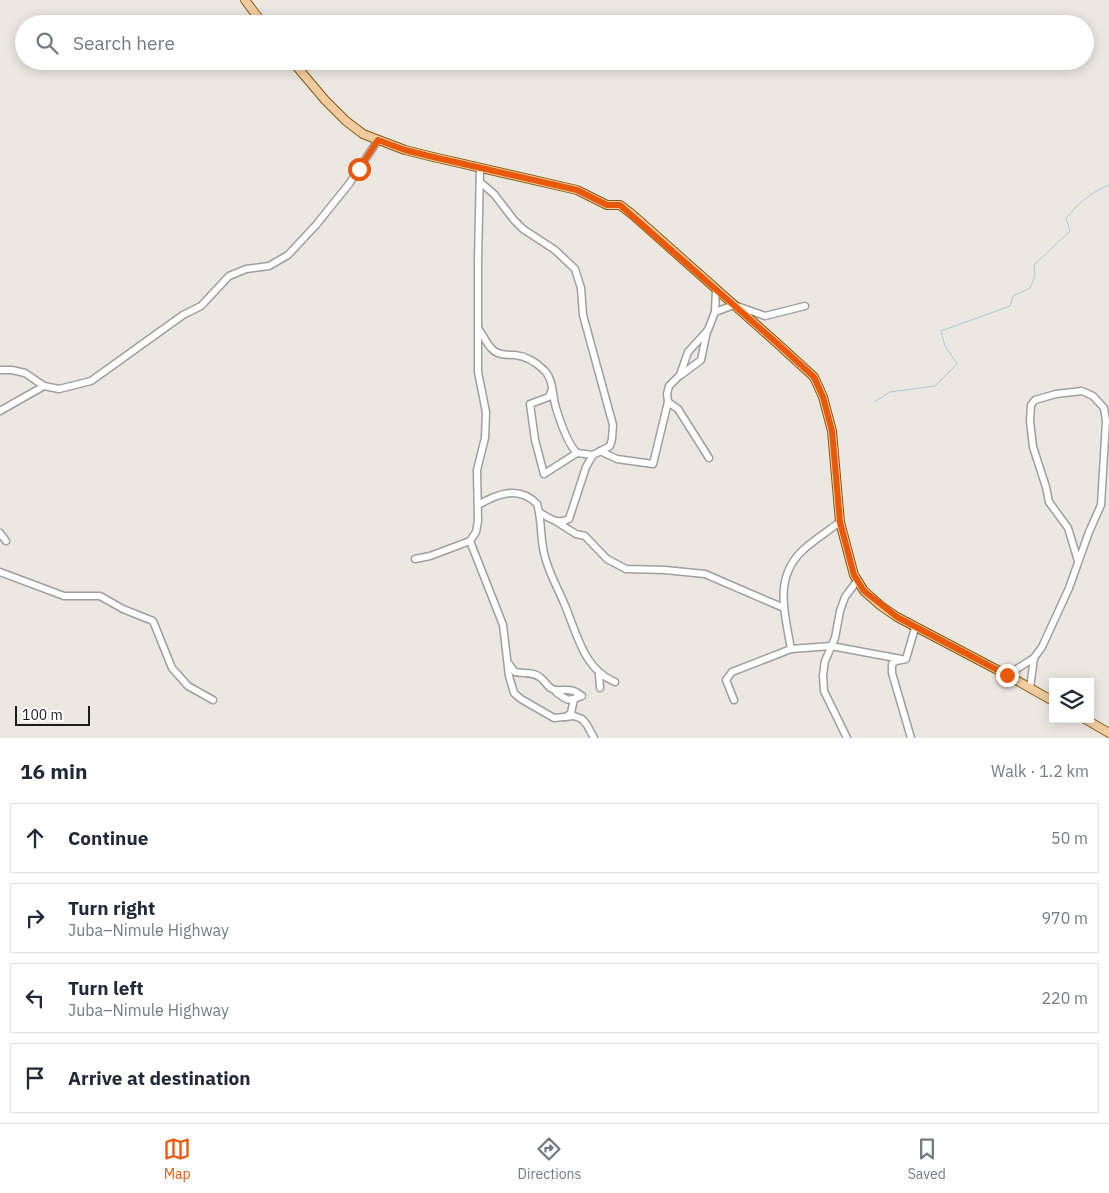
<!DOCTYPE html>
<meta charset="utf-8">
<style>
:root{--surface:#fff;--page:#f2f2f3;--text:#1f2937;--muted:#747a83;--line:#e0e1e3;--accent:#ea580c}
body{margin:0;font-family:"IBM Plex Sans",sans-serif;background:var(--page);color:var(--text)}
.controls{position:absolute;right:15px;bottom:15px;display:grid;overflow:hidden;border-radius:0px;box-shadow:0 2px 12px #0003}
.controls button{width:45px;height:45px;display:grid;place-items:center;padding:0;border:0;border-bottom:1px solid var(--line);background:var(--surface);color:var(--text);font:25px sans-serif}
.scale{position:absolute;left:15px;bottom:12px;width:75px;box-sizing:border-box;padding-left:5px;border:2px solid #1b1b1b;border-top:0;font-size:14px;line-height:18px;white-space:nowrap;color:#1b1b1b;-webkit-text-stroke:4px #fff;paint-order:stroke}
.stop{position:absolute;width:15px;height:15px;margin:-11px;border:4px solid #ea580c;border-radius:50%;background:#fff}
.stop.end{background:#ea580c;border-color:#fff;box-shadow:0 1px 5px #0008}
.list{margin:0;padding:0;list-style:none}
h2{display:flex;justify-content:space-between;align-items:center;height:65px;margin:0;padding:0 20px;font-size:21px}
h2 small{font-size:16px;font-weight:400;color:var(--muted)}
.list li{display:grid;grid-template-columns:32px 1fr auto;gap:15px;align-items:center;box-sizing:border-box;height:70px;margin:0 10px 10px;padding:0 10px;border:1px solid var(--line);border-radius:0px}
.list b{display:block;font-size:19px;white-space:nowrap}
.list p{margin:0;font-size:16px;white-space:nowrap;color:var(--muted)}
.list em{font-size:16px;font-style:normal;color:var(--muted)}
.icon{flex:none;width:28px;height:28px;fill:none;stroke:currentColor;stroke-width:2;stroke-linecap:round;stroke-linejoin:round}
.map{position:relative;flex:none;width:1109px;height:738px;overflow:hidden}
.search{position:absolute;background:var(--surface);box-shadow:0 2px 12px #0003;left:15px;right:15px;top:15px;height:55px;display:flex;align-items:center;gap:12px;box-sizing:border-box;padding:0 18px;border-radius:28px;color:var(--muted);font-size:19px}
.sheet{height:385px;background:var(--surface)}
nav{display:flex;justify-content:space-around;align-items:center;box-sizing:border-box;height:70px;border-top:1px solid var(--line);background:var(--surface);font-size:14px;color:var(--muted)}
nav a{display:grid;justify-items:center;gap:2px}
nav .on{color:var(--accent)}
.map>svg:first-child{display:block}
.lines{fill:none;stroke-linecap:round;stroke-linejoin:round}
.stream{stroke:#a6ccd6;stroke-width:1}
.minor-casing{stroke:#9f9f9f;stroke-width:9}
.major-casing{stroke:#84590e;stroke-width:10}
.minor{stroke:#fff;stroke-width:6}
.major{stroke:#f2cca0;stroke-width:8}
.route{stroke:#ea580c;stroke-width:6}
</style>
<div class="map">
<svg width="1109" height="738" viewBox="0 0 1109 738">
<rect width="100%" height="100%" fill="#ece8e1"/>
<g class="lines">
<path class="stream" d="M874 402 890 392 935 386 957 364 945 346 941 331 1010 306 1013 296 1030 288 1035 276 1034 265 1070 231 1066 218C1080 202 1090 193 1109 185"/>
<defs>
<g id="minor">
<polyline points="480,168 478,261 478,372 486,412 485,438 477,470 478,521 476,532 470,541 503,625 509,676 514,693 521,699 554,718 574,716 582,719 587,725 594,738"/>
<polyline points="480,182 494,194 514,220 523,229 555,250 575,269 581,288 583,315 613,425 612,439 610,446 593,455 577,453"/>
<polyline points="715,312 716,289"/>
<path d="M479 330C484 336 487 345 493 350 498 355 507 355 515 355 526 356 537 363 545 371 554 381 552 396 556 408 560 421 568 444 577 453L544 474 535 440 530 404 549 397 552 389"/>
<polyline points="0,370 12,370 25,373 44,386 59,389 91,381 183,315 201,306 229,276 246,269 269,266 288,255 316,225 349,184 378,140"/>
<polyline points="681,375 701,360 707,331"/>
<polyline points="668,402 678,409 709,458"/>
<polyline points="0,411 44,386"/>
<polyline points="600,451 617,459 653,464 668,402 667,394 669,386 680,375 688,352 708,330 715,312 734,305 765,316 805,306"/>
<path d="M478 505C497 494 519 485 537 504 542 519 540 537 544 553 548 572 557 586 564 603 577 633 583 669 615 682"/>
<path d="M539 512C549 518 557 525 569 519L586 467 593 455"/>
<polyline points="557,522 576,534 585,536 607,559 626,569 665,570 705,574 784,608"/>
<path d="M840 522C828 531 814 540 803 550 773 578 785 614 791 649L831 646 901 659"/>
<polyline points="0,533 6,541"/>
<polyline points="415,559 430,556 470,541"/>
<polyline points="0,572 64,596 100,596 123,609 153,621 172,668 188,686 213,700"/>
<path d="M509 664 515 672C524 674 533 671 541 678 546 682 549 690 556 690 568 691 571 687 582 696 568 701 569 702 556 692V691"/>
<polyline points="599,674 600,688"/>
<polyline points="1007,675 1034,658 1042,647 1069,588 1089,532 1101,505 1106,421 1104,408 1093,396 1082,391 1056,394 1035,400 1031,405 1030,421 1033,447 1046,487 1049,502 1068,528 1078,561"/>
<polyline points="1030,688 1034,658"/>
<polyline points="734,700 726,680 732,672 791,649"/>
<polyline points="566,717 571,713 574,699"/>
<polyline points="847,738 824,691 823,675 825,661 835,638 840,611 845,597 857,581"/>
<polyline points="911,738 892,673 892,664 896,661 906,659 915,628"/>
</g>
<g id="major">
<polyline points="245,0 263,24"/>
<polyline points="292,61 325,100 346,121 363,134 405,150 429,156 577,190 607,205 620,205 633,215 778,344 814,377 823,397 832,431 840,522 854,575 864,591 881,606 897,617 1007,675 1053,701"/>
<polyline points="1085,719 1109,733"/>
</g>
</defs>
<use href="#minor" class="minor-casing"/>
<use href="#major" class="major-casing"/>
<use href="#minor" class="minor"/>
<use href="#major" class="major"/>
</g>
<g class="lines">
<polyline class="route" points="359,169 378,140 405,150 429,156 577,190 607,205 620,205 778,344 814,377 823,397 832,431 840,522 854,575 864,591 897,617 1007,675"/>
</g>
</svg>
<div class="controls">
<button><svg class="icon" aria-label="layers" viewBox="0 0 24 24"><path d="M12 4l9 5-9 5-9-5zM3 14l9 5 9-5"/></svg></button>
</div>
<div class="scale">100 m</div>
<div class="stop" style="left:359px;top:169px"></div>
<div class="stop end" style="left:1007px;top:675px"></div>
<div class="search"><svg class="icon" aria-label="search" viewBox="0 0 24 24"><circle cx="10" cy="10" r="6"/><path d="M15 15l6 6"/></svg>Search here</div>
</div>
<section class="sheet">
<h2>16 min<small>Walk · 1.2 km</small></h2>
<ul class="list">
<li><svg class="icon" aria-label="ahead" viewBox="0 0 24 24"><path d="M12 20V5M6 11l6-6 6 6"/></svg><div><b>Continue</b></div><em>50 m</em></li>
<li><svg class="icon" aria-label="right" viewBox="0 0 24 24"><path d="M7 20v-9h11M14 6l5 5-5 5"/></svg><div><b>Turn right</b><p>Juba–Nimule Highway</p></div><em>970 m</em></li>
<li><svg class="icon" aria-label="left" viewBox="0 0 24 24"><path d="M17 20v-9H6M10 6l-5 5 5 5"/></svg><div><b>Turn left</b><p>Juba–Nimule Highway</p></div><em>220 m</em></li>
<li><svg class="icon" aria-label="arrive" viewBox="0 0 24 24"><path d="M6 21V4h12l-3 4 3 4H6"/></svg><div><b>Arrive at destination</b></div></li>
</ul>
</section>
<nav>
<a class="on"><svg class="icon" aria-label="map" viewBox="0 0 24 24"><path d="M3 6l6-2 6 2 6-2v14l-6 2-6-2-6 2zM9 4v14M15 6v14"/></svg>Map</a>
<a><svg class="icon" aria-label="directions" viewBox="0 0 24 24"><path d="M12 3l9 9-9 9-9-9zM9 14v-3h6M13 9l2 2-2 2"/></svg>Directions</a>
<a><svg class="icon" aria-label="saved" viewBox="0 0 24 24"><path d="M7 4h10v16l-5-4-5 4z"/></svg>Saved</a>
</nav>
